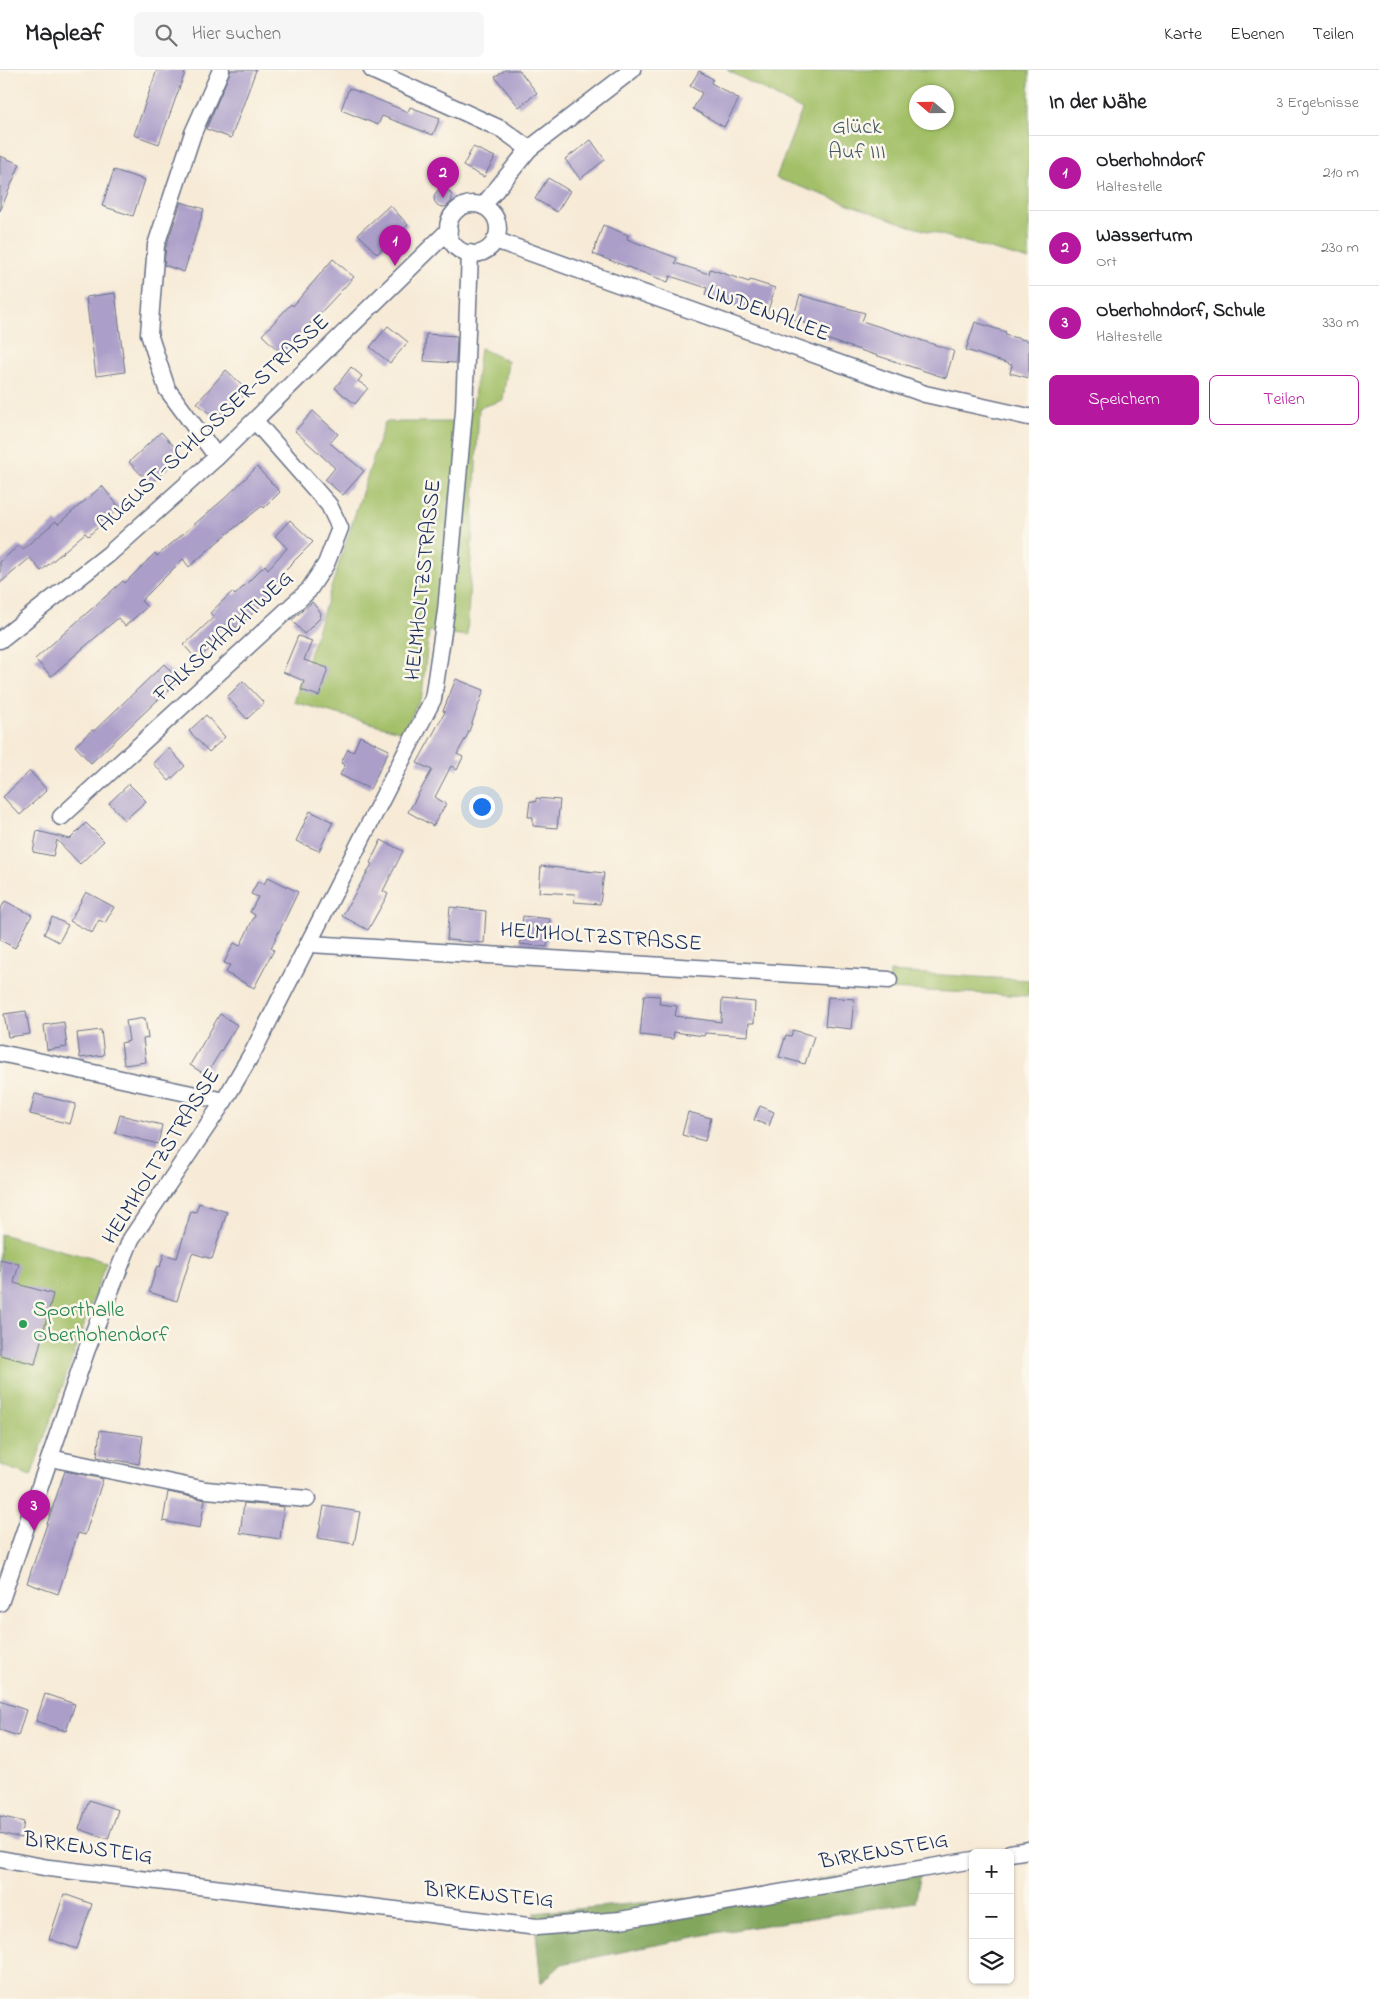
<!DOCTYPE html>
<html lang="de">
<meta charset="utf-8">
<style>
:root{--surface:#fff;--page:#f6f6f6;--text:#202124;--muted:#757577;--line:#e0e0e0;--accent:#b5179e}
body{margin:0;font-family:"Indie Flower",sans-serif;background:var(--page);color:var(--text)}
.controls{position:absolute;right:15px;bottom:15px;display:grid;overflow:hidden;border-radius:8px;box-shadow:0 1px 4px #0004}
.controls button{width:45px;height:45px;display:grid;place-items:center;padding:0;border:0;border-bottom:1px solid var(--line);background:var(--surface);color:var(--text);font:25px sans-serif}
.compass{position:absolute;left:909px;top:15px;width:45px;height:45px;border-radius:50%;background:var(--surface);box-shadow:0 1px 4px #0004;rotate:290deg}
.you{position:absolute;left:481px;top:736px;width:18px;height:18px;margin:-12px;border:4px solid #fff;border-radius:50%;background:#1a73e8;box-shadow:0 0 0 8px #1a73e833}
.badge{display:grid;place-items:center;width:32px;height:32px;border-radius:50%;background:var(--accent);color:#fff;font-size:16px;font-weight:700}
.pin{position:absolute;translate:-50% -41px;filter:drop-shadow(0 1px 2px #0008)}
.pin::after{content:'';position:absolute;top:26px;width:18px;height:15px;background:inherit;clip-path:polygon(0 0,100% 0,50% 100%)}
.list{margin:0;padding:0;list-style:none}
h2{display:flex;justify-content:space-between;align-items:center;height:65px;margin:0;padding:0 20px;font-size:21px}
h2 small{font-size:16px;font-weight:400;color:var(--muted)}
.list li{display:grid;grid-template-columns:32px 1fr auto;gap:15px;align-items:center;box-sizing:border-box;height:75px;padding:0 20px;border-top:1px solid var(--line)}
.list b{display:block;font-size:19px;white-space:nowrap}
.list p{margin:0;font-size:16px;white-space:nowrap;color:var(--muted)}
.list em{font-size:16px;font-style:normal;color:var(--muted)}
.actions{display:flex;gap:10px;padding:15px 20px}
.actions a{flex:1;padding:11px 0;border:1px solid var(--accent);border-radius:8px;text-align:center;font-size:18px;color:var(--accent)}
.actions .main{background:var(--accent);color:#fff}
.icon{flex:none;width:28px;height:28px;fill:none;stroke:currentColor;stroke-width:2;stroke-linecap:round;stroke-linejoin:round}
.map{position:relative;flex:none;width:1029px;height:1929px;overflow:hidden}
header{display:flex;align-items:center;gap:30px;box-sizing:border-box;height:70px;padding:0 25px;background:var(--surface);border-bottom:1px solid var(--line)}
header strong{font-size:24px}
nav{display:flex;gap:28px;margin-inline-start:auto;font-size:18px}
.search{width:350px;height:45px;background:var(--page);display:flex;align-items:center;gap:12px;box-sizing:border-box;padding:0 18px;border-radius:8px;color:var(--muted);font-size:19px}
main{display:flex}
aside{flex:1;background:var(--surface)}
.map>svg:first-child{display:block}
.green{fill:#a3c068;stroke:#5f7863;fill-rule:evenodd}
.forest{fill:#82a65c;stroke:#4e6a5d}
.building{fill:#ab9fc9}
.lines{fill:none;stroke-linecap:round;stroke-linejoin:round}
.street-casing{stroke:#687188;stroke-width:19}
.street{stroke:#fff;stroke-width:16}
.leisure-dot{fill:#2e9e5b;stroke:#fbf7ec;stroke-width:2}
.labels{text-anchor:middle;dominant-baseline:central;stroke-width:5;stroke-linejoin:round;paint-order:stroke}
.park-label{font-size:22px;fill:#445a61;stroke:#fbf7ec}
.street-label{font-size:22px;fill:#1b2f5e;stroke:#fbf7ec}
.leisure-label{font-size:22px;fill:#27864d;stroke:#fbf7ec;text-anchor:start}
</style>
<header>
<strong>Mapleaf</strong>
<div class="search"><svg class="icon" aria-label="search" viewBox="0 0 24 24"><circle cx="10" cy="10" r="6"/><path d="M15 15l6 6"/></svg>Hier suchen</div>
<nav><a>Karte</a><a>Ebenen</a><a>Teilen</a></nav>
</header>
<main>
<div class="map">
<svg width="1029" height="1929" viewBox="0 0 1029 1929">
<rect width="100%" height="100%" fill="#fbf7ec"/>
<filter id="ink" filterUnits="userSpaceOnUse"><feTurbulence type="fractalNoise" baseFrequency=".02" numOctaves="2"/><feDisplacementMap in="SourceGraphic" scale="10" xChannelSelector="R" yChannelSelector="G"/><feConvolveMatrix kernelMatrix="1 2 1 2 8 2 1 2 1" color-interpolation-filters="sRGB"/></filter>
<filter id="wash" filterUnits="userSpaceOnUse"><feTurbulence type="fractalNoise" baseFrequency=".0096" numOctaves="4" result="noise"/><feDisplacementMap in="SourceGraphic" scale="20" xChannelSelector="R" yChannelSelector="G"/><feGaussianBlur stdDeviation="1.12" result="paint"/><feColorMatrix in="noise" values="0 0 0 0 0 0 0 0 0 0 0 0 0 0 0 0 0 1.4 0 .05"/><feComposite in="paint" operator="in"/></filter>
<g filter="url(#wash)">
<rect width="100%" height="100%" fill="#f7ebd7"/>
<g class="green">
<path d="M727 0H1029V190L907 155 776 108 802 40ZM946 22V52H916V22Z"/>
<polygon points="480,278 508,291 503,330 479,338 467,566 429,561 422,625 403,662 294,632 385,352 451,352 473,338"/>
<polygon points="890,902 1029,910 1029,926 890,919"/>
<polygon points="0,1164 106,1192 31,1406 0,1395"/>
</g>
<polygon class="forest" points="924,1789 915,1832 715,1863 562,1894 541,1913 534,1843 755,1822"/>
<g id="blocks">
<g class="building">
<polygon points="157,0 186,0 159,74 134,65"/>
<polygon points="231,0 256,0 231,68 206,59"/>
<polygon points="505,0 519,0 537,23 519,37 495,7"/>
<polygon points="699,1 713,9 711,13 739,29 724,57 693,39 702,23 690,16"/>
<polygon points="349,18 408,42 410,37 440,48 433,65 382,46 378,55 341,40"/>
<polygon points="591,70 605,90 580,109 565,89"/>
<polygon points="473,77 495,87 484,107 463,96"/>
<polygon points="0,86 20,94 0,141"/>
<polygon points="114,100 145,110 133,146 102,136"/>
<polygon points="548,108 570,121 557,142 535,129"/>
<circle cx="443" cy="128" r="9"/>
<polygon points="181,132 204,139 184,202 164,195 166,177"/>
<polygon points="390,135 408,155 377,184 358,164"/>
<polygon points="603,155 628,165 627,169 677,188 675,193 709,204 710,199 749,212 750,210 775,218 766,247 705,225 707,218 670,206 668,212 593,184"/>
<polygon points="333,189 354,207 282,284 262,265 291,234 293,236"/>
<polygon points="115,223 125,302 96,306 86,227"/>
<polygon points="800,225 865,243 862,251 954,281 946,308 826,269 829,261 793,249"/>
<polygon points="975,252 1006,262 1005,265 1029,271 1029,308 1010,303 1012,295 966,280"/>
<polygon points="388,256 408,272 390,293 370,277"/>
<polygon points="426,264 457,266 456,293 424,291"/>
<polygon points="351,297 362,306 358,311 368,318 355,334 335,318"/>
<polygon points="226,300 248,320 219,352 197,333"/>
<polygon points="313,341 338,364 330,373 364,401 343,425 325,410 335,398 295,361"/>
<polygon points="161,362 182,385 150,414 129,392"/>
<polygon points="257,397 280,422 264,438 262,436 223,467 189,497 183,489 141,531 147,537 125,556 118,548 51,606 35,589 123,511 125,513 155,483 157,486 224,429"/>
<polygon points="102,416 120,438 88,466 85,463 41,501 30,488 0,513 0,492 19,475 23,479 56,451 58,454"/>
<polygon points="290,450 313,472 283,502 288,508 271,526 237,558 229,551 209,570 214,574 197,590 184,575 214,547 210,543 232,522 235,525 265,495 268,499 287,478 275,466"/>
<polygon points="312,532 321,543 320,548 304,564 292,550"/>
<polygon points="298,566 312,571 304,590 328,598 319,626 301,620 304,611 283,602"/>
<polygon points="164,594 179,610 91,693 75,676 92,660 94,661"/>
<polygon points="456,609 484,620 468,664 457,684 463,687 457,700 451,696 435,727 446,734 433,756 408,742 432,700 417,693 445,642 443,641"/>
<polygon points="243,611 264,633 247,649 227,627"/>
<polygon points="206,645 225,667 209,682 189,661"/>
<polygon points="360,666 389,680 370,719 340,705 345,695 341,693 348,679 353,682"/>
<polygon points="169,678 185,696 169,711 153,693"/>
<polygon points="30,701 47,720 20,745 3,727"/>
<polygon points="129,714 146,731 125,750 109,733"/>
<polygon points="536,728 560,730 557,758 533,756 533,747 528,747 530,731 536,732"/>
<polygon points="310,741 333,752 319,781 296,771"/>
<polygon points="86,753 104,771 80,794 57,770 53,786 33,782 37,761 70,769"/>
<polygon points="381,770 403,781 383,821 388,824 368,860 342,846 372,794 370,793"/>
<polygon points="541,796 604,803 600,834 574,832 575,824 539,822"/>
<polygon points="268,807 298,822 271,878 274,880 254,918 226,903 230,895 224,893 234,873 240,876 255,845 250,842 258,827 251,824 258,811 264,814"/>
<polygon points="86,822 114,837 105,853 99,850 92,863 70,851"/>
<polygon points="5,831 32,845 15,878 0,870 0,840"/>
<polygon points="450,837 486,841 484,873 447,870"/>
<polygon points="523,846 550,849 547,877 520,874"/>
<polygon points="52,847 68,855 59,872 44,864"/>
<polygon points="644,925 660,926 659,934 677,936 675,946 721,952 722,929 755,932 754,953 749,953 748,966 705,963 704,966 674,962 673,969 640,965"/>
<polygon points="828,927 854,929 851,959 825,956"/>
<polygon points="26,941 30,964 8,967 4,944"/>
<polygon points="220,944 237,955 206,1005 190,995"/>
<polygon points="145,948 148,968 143,969 146,992 124,995 121,973 129,971 126,951"/>
<polygon points="64,952 67,977 47,980 44,955"/>
<polygon points="101,960 104,985 80,988 77,963"/>
<polygon points="793,960 814,966 805,994 779,987 786,965 791,966"/>
<polygon points="35,1024 76,1034 70,1054 30,1044"/>
<polygon points="760,1036 774,1042 769,1056 754,1050"/>
<polygon points="688,1042 711,1048 705,1071 682,1065"/>
<polygon points="120,1045 162,1055 158,1074 115,1063"/>
<polygon points="199,1133 227,1142 212,1189 192,1183 177,1231 149,1222 157,1196 160,1197 164,1184 177,1188 191,1141 196,1142"/>
<polygon points="0,1189 19,1194 14,1213 53,1224 35,1294 0,1285"/>
<polygon points="100,1360 143,1366 139,1394 97,1387"/>
<polygon points="65,1401 103,1409 85,1465 78,1463 58,1524 27,1513"/>
<polygon points="168,1422 205,1430 200,1458 163,1451"/>
<polygon points="244,1433 284,1437 280,1469 240,1463"/>
<polygon points="324,1436 360,1442 354,1474 318,1468"/>
<polygon points="45,1624 75,1634 66,1661 36,1651"/>
<polygon points="0,1631 26,1640 18,1666 0,1660"/>
<polygon points="89,1730 118,1740 108,1769 79,1759"/>
<polygon points="0,1746 24,1752 21,1768 0,1763"/>
<polygon points="64,1824 92,1834 77,1879 49,1869"/>
</g>
</g>
</g>
<g filter="url(#ink)">
<use href="#blocks" fill-opacity="0" stroke="#687188" stroke-width="1"/>
<g class="lines">
<defs>
<g id="street">
<polyline points="372,0 503,60 529,79"/>
<circle cx="473" cy="159" r="25"/>
<polyline points="483,136 529,79 632,0"/>
<polyline points="495,170 925,324 1029,347"/>
<polyline points="217,387 167,319 149,264 156,175 193,63 221,0"/>
<polyline points="0,570 109,484 217,387 449,160"/>
<polyline points="61,747 308,521 326,494 340,458 329,435 255,351"/>
<polyline points="310,874 889,910"/>
<polyline points="0,983 224,1031"/>
<polyline points="50,1388 206,1420 307,1429"/>
<polyline points="0,1533 87,1279 131,1169 224,1031 254,980 433,629 446,541 464,341 470,183"/>
<polyline points="1010,1783 1029,1780"/>
<polyline points="0,1789 49,1798 537,1857 620,1850 973,1790"/>
</g>
</defs>
<use href="#street" class="street-casing"/>
<use href="#street" class="street"/>
</g>
</g>
<circle class="leisure-dot" cx="23" cy="1254" r="5"/>
<g class="labels">
<g class="park-label">
<text x="857" y="58">Glück<tspan x="857" dy="25">Auf III</tspan></text>
</g>
<g class="street-label">
<text transform="translate(768 244) rotate(20)">LINDENALLEE</text>
<text transform="translate(214 354) rotate(-43)">AUGUST-SCHLOSSER-STRASSE</text>
<text transform="translate(424 510) rotate(-84)">HELMHOLTZSTRASSE</text>
<text transform="translate(224 567) rotate(-43)">FALKSCHACHTWEG</text>
<text transform="translate(601 868) rotate(4)">HELMHOLTZSTRASSE</text>
<text transform="translate(162 1087) rotate(-58)">HELMHOLTZSTRASSE</text>
<text transform="translate(88 1779) rotate(8)">BIRKENSTEIG</text>
<text transform="translate(884 1782) rotate(-10)">BIRKENSTEIG</text>
<text transform="translate(489 1826) rotate(5)">BIRKENSTEIG</text>
</g>
<g class="leisure-label">
<text x="33" y="1241">Sporthalle<tspan x="33" dy="25">Oberhohendorf</tspan></text>
</g>
</g>
</svg>
<div class="controls">
<button>+</button>
<button>−</button>
<button><svg class="icon" aria-label="layers" viewBox="0 0 24 24"><path d="M12 4l9 5-9 5-9-5zM3 14l9 5 9-5"/></svg></button>
</div>
<svg class="compass" viewBox="-18 -18 36 36"><path d="M0-13l5 13h-10z" fill="#e53935"/><path d="M0 13l5-13h-10z" fill="#757577"/></svg>
<div class="you"></div>
<div class="pin badge" style="left:395px;top:196px">1</div>
<div class="pin badge" style="left:443px;top:128px">2</div>
<div class="pin badge" style="left:34px;top:1461px">3</div>
</div>
<aside>
<h2>In der Nähe<small>3 Ergebnisse</small></h2>
<ul class="list">
<li><span class="badge">1</span><div><b>Oberhohndorf</b><p>Haltestelle</p></div><em>210 m</em></li>
<li><span class="badge">2</span><div><b>Wasserturm</b><p>Ort</p></div><em>230 m</em></li>
<li><span class="badge">3</span><div><b>Oberhohndorf, Schule</b><p>Haltestelle</p></div><em>330 m</em></li>
</ul>
<div class="actions"><a class="main">Speichern</a><a>Teilen</a></div>
</aside>
</main>
